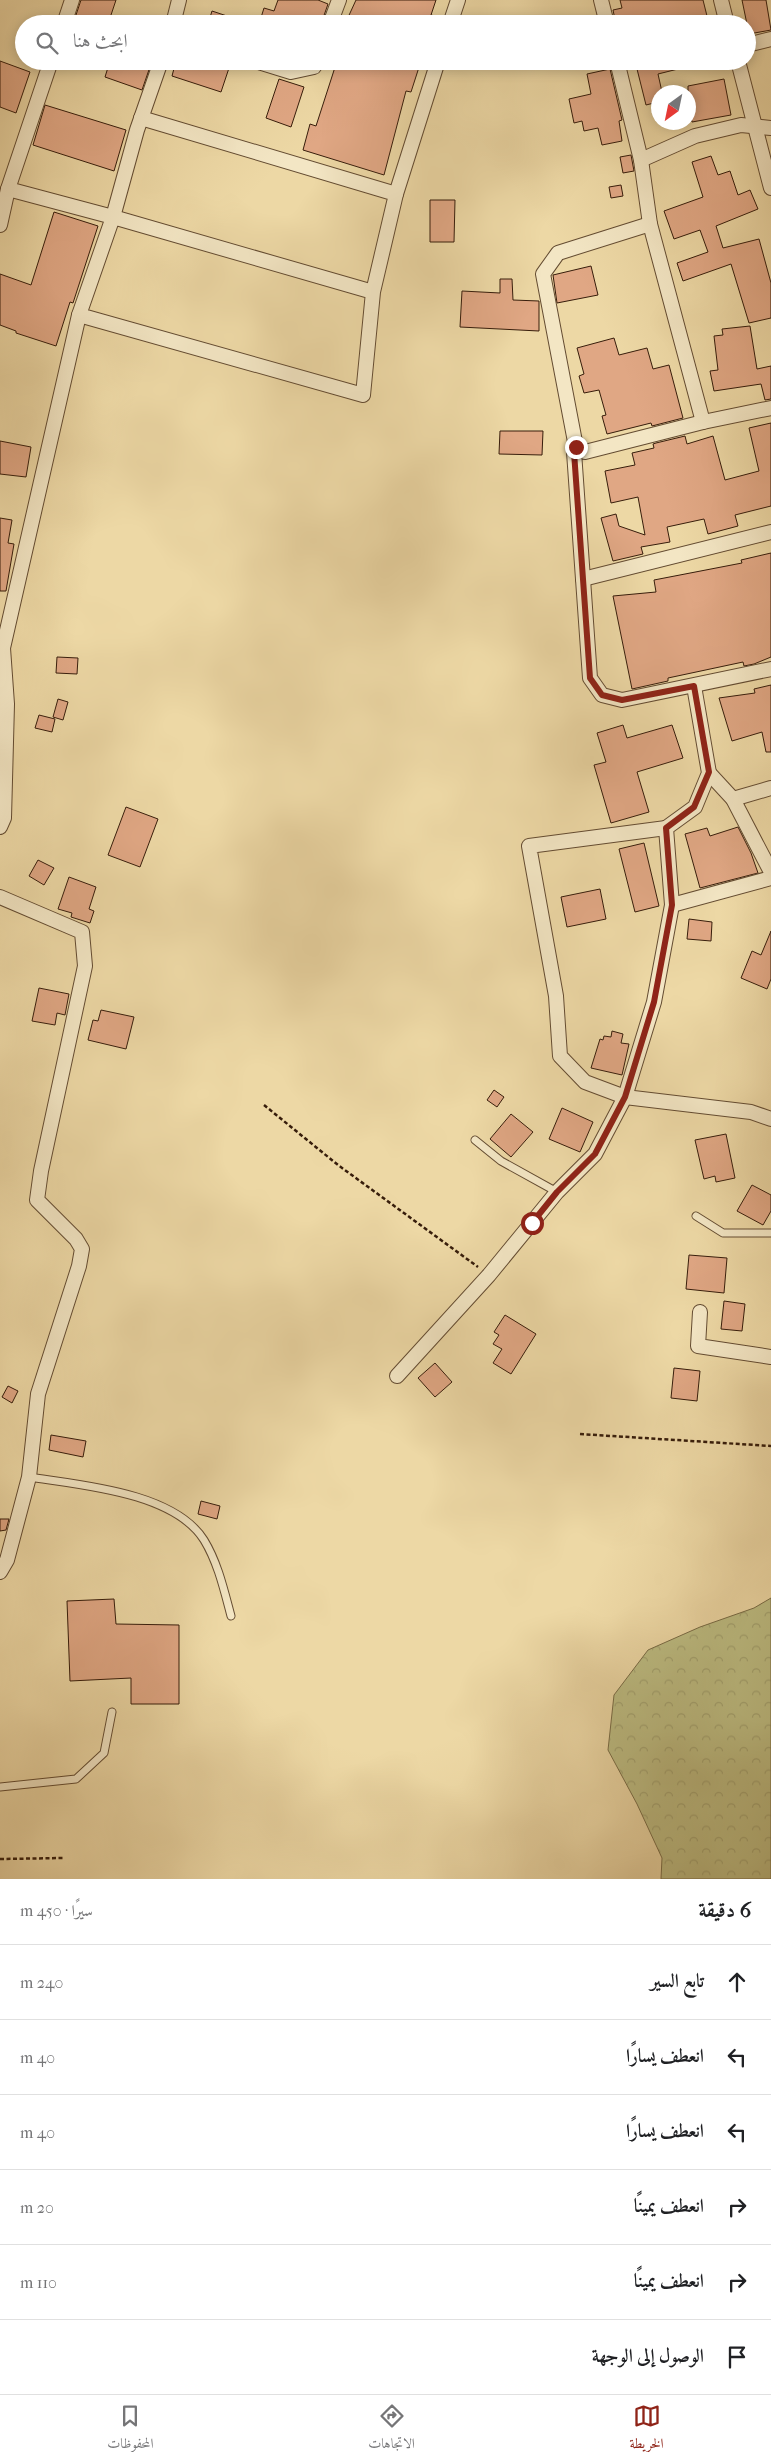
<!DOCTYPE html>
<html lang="ar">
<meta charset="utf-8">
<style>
:root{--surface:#fff;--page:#f6f6f6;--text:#202124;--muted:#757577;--line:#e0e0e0;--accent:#8f2418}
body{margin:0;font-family:"IM FELL French Canon",Amiri,serif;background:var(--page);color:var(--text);direction:rtl}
.compass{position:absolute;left:651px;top:85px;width:45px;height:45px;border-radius:50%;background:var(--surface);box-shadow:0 2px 12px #0003;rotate:213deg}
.stop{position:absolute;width:15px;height:15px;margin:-11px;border:4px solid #8f2418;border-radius:50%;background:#fff}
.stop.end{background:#8f2418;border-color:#fff;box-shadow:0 1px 5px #0008}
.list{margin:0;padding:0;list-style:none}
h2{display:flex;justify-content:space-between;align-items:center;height:65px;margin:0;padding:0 20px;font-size:21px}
h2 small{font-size:16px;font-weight:400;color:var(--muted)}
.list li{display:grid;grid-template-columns:32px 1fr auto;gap:15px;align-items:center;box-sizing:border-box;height:75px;padding:0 20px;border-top:1px solid var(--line)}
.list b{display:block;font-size:19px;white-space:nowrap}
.list em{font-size:16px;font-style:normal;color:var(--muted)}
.icon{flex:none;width:28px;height:28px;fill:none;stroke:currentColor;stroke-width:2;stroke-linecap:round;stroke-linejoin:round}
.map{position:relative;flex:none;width:771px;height:1879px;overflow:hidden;direction:ltr}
.search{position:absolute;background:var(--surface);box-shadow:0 2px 12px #0003;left:15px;right:15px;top:15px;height:55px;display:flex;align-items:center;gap:12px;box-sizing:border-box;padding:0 18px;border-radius:28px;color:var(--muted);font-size:19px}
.sheet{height:515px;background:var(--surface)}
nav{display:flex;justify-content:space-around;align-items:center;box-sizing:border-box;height:70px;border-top:1px solid var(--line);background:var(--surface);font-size:14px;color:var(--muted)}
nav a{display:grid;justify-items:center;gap:2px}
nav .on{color:var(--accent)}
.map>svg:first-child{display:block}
.forest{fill:url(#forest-crowns);stroke:#7a6d47}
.building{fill:#e0a784;stroke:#371d0b}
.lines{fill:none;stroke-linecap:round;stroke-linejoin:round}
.service-casing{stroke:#644c32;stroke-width:9}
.minor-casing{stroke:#644c32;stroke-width:16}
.path{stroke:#371d0b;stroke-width:2.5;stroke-dasharray:4 2.5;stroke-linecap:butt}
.service{stroke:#f3e6c4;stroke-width:7}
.minor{stroke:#f3e6c4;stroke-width:14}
.route{stroke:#8f2418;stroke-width:6}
</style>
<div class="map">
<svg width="771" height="1879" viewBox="0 0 771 1879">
<defs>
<pattern id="forest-crowns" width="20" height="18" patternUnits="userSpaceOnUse" patternTransform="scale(1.25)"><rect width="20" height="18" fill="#bdbd83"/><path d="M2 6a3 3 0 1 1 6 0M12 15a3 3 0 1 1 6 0" fill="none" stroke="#a3a270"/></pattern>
</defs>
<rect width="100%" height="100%" fill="#edd8a5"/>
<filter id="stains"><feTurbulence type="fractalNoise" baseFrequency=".004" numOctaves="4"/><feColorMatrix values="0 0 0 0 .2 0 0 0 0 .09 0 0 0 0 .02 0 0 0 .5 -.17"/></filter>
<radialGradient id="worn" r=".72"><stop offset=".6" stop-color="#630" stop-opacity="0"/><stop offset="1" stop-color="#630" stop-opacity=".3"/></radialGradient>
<polygon class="forest" points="771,1598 771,1879 661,1879 662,1858 637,1804 608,1750 614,1695 648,1650 700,1627 754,1608"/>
<g class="building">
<polygon points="81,0 116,0 108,24 73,24"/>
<polygon points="278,0 318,0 328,4 321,24 259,24 264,8 274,11"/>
<polygon points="356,0 436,0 431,15 443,18 441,24 345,24"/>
<polygon points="620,0 703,0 709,24 616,24 613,10 622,8"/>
<polygon points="742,0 766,0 771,30 749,34"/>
<polygon points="212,11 245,22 245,24 208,24"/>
<polygon points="0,61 30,72 16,113 0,107"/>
<polygon points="110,61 152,61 142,90 105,77"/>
<polygon points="176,61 218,61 230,65 221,92 172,76"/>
<polygon points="337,61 421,61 411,92 406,91 384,175 303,150 310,124 316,126"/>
<polygon points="635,61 693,61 694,65 658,74 662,92 658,92 658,102 646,105"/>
<polygon points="610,69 622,120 619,121 622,141 602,145 598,128 584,131 582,121 574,123 569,99 591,94 587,74"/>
<polygon points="279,79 304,87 291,127 266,118"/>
<polygon points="724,79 731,115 692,122 688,102 688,86"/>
<polygon points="45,105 126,130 114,171 33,145"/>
<polygon points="631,155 634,171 623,173 620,157"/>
<polygon points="711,156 718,175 730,171 738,195 750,190 758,209 716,226 723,248 759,239 771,283 771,318 749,323 731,264 683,281 677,263 708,252 700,230 674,239 664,211 703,197 692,162"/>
<polygon points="621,185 623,196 611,198 609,187"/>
<polygon points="430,200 455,200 454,242 430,242"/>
<polygon points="54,212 98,226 73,303 70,302 56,346 16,333 16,331 0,325 0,274 31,285"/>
<polygon points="591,266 598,295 557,303 553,275"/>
<polygon points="500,279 512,279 513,300 539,301 539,331 460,327 462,291 500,293"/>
<polygon points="750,326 757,369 771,366 771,399 765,400 761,384 714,391 710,371 718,370 714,336 723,335 722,329"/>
<polygon points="614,338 619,355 647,348 653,369 669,365 683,418 652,426 651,423 607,434 602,416 606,415 599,390 584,393 579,376 584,374 577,348"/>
<polygon points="771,423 771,506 735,515 738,526 708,534 704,519 667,527 670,542 641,547 643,554 613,561 601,518 616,514 619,526 645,535 638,497 611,503 605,471 635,465 632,453 654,448 653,444 656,443 685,436 687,444 713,436 725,480 759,471 749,428"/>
<polygon points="500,431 543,431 542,455 499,454"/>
<polygon points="0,441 31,447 26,477 0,474"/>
<polygon points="0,518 12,520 8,543 14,544 6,591 0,591"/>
<polygon points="771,553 771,657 754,664 744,666 743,662 668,678 668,681 632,689 613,596 656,592 654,580 742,563 741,560"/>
<polygon points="57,657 78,658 77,674 56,673"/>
<polygon points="771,685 771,752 766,752 762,732 732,741 719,698 755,693 754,689"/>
<polygon points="58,699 68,702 63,720 53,717"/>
<polygon points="39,715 55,719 52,732 35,728"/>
<polygon points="623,725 627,738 672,725 683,758 637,772 649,812 611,823 594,765 606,762 597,733"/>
<polygon points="126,807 158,819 140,867 108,855"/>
<polygon points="738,827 751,853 758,873 700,888 685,834 707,828 710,836"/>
<polygon points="644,843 659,906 635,912 619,849"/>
<polygon points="38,860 54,868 44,885 29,876"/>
<polygon points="69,877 96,887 89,909 94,911 90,923 71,917 72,913 58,909"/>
<polygon points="600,889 606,919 567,927 561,897"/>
<polygon points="689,919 712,922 711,941 687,939"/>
<polygon points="771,931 771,979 767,989 741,978 752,951 761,955"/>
<polygon points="39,988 69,994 65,1015 57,1013 55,1025 32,1021"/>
<polygon points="101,1010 134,1017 126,1049 88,1040 93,1020 98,1021"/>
<polygon points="612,1031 623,1034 621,1043 629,1044 622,1075 591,1068 600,1039 603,1040 604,1036 611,1037"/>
<polygon points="494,1090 504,1097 497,1107 487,1100"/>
<polygon points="562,1108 593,1122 580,1152 549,1139"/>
<polygon points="511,1114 533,1132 511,1157 490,1139"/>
<polygon points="726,1134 735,1178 716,1182 715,1176 704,1179 695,1140"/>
<polygon points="752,1185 771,1195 771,1211 763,1225 737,1211"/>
<polygon points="689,1255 727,1258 724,1293 686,1289"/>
<polygon points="724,1301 745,1304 742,1331 721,1329"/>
<polygon points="505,1315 536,1334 511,1374 493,1363 502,1349 493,1344 499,1335 494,1332"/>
<polygon points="435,1363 452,1382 435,1397 418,1378"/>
<polygon points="674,1368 700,1371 697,1401 671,1398"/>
<polygon points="8,1386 18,1391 12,1403 2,1397"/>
<polygon points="51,1435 86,1441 83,1457 49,1450"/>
<polygon points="201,1501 220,1506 217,1519 198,1514"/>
<polygon points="0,1519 9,1519 6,1530 0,1531"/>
<polygon points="114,1599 116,1624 179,1625 179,1704 131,1704 131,1678 70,1681 67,1601"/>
</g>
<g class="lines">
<defs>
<g id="service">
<polyline points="475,1140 501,1161 557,1192"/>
<polyline points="696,1216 723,1233 771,1233"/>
<path d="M29 1477C80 1485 174 1492 204 1540 218 1563 224 1590 231 1616"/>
<polyline points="0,1787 76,1779 104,1753 112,1712"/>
</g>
<g id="minor">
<polyline points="601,0 607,24"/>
<polyline points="721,0 727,24"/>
<polyline points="64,24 72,0"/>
<polyline points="173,24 179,0"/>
<polyline points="330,24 339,0"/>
<polyline points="450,24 458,0"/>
<polyline points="747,45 771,39"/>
<polyline points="255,61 291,72 314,67 317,61"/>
<polyline points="617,61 641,160 650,224 703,422"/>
<polyline points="738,61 771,188"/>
<polyline points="141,118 396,194 373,292 113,217 79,315 363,395 373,292"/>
<polyline points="641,160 695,136 741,125 771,128"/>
<polyline points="8,189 113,217 137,130 161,61"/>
<polyline points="396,194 438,61"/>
<polyline points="0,225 8,189 51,61"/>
<polyline points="771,408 703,422 585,452 576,447 574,452 590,678 602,695 622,700 771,669"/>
<polyline points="576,447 543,274 558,253 650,224"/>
<polyline points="583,579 771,532"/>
<polyline points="709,773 733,799 771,872"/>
<polyline points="733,799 771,788"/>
<polyline points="0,827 4,818 7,704 3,648 79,315"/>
<polyline points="666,828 529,846 556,996 560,1056 585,1082 625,1097 751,1112 771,1119"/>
<polyline points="0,897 82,932 85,966 41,1171 37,1200 76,1239 82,1249 79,1266 38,1394 29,1477 7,1560 0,1572"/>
<polyline points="672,905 771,878"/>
<polyline points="700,1312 698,1346 771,1357"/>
<polyline points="397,1376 489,1275 557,1192 595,1154 625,1097 654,1002 672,905 666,828 695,807 709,773 694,686"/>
</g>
</defs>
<use href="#service" class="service-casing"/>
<use href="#minor" class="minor-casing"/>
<g class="path">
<polyline points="264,1105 338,1165 478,1267"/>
<polyline points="580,1434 771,1446"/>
<polyline points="0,1859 63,1858"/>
</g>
<use href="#service" class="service"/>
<use href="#minor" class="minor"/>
</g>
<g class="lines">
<polyline class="route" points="532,1223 557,1192 595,1154 625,1097 654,1002 672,905 666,828 694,807 709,772 694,686 622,700 602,695 590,678 574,452 576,447"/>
</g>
<rect width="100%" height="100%" filter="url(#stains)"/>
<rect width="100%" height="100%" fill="url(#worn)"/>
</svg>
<svg class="compass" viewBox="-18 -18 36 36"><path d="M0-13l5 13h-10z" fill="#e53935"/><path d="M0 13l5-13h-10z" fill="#757577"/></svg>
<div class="stop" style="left:532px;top:1223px"></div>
<div class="stop end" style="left:576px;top:447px"></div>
<div class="search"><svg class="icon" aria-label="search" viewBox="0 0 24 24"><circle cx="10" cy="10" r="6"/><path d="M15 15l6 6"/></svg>ابحث هنا</div>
</div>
<section class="sheet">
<h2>6 دقيقة<small>سيرًا · 450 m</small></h2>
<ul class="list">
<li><svg class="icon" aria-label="ahead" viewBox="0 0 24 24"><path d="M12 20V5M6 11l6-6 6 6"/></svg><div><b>تابع السير</b></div><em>240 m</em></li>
<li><svg class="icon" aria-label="left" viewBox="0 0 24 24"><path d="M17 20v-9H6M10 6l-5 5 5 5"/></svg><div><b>انعطف يسارًا</b></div><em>40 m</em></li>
<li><svg class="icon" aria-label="left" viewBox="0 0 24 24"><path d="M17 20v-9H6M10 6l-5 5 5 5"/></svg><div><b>انعطف يسارًا</b></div><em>40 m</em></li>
<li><svg class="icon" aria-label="right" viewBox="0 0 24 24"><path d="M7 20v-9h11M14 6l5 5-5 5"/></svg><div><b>انعطف يمينًا</b></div><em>20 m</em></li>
<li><svg class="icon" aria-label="right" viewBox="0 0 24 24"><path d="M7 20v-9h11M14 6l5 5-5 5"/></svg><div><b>انعطف يمينًا</b></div><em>110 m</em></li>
<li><svg class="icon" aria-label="arrive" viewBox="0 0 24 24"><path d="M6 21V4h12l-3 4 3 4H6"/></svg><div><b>الوصول إلى الوجهة</b></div></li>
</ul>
</section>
<nav>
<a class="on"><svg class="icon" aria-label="map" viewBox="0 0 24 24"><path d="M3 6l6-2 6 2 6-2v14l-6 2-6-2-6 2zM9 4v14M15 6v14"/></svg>الخريطة</a>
<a><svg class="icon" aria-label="directions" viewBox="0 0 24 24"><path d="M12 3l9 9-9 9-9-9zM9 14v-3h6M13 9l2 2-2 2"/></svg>الاتجاهات</a>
<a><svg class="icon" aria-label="saved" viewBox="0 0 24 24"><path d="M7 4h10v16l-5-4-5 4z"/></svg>المحفوظات</a>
</nav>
